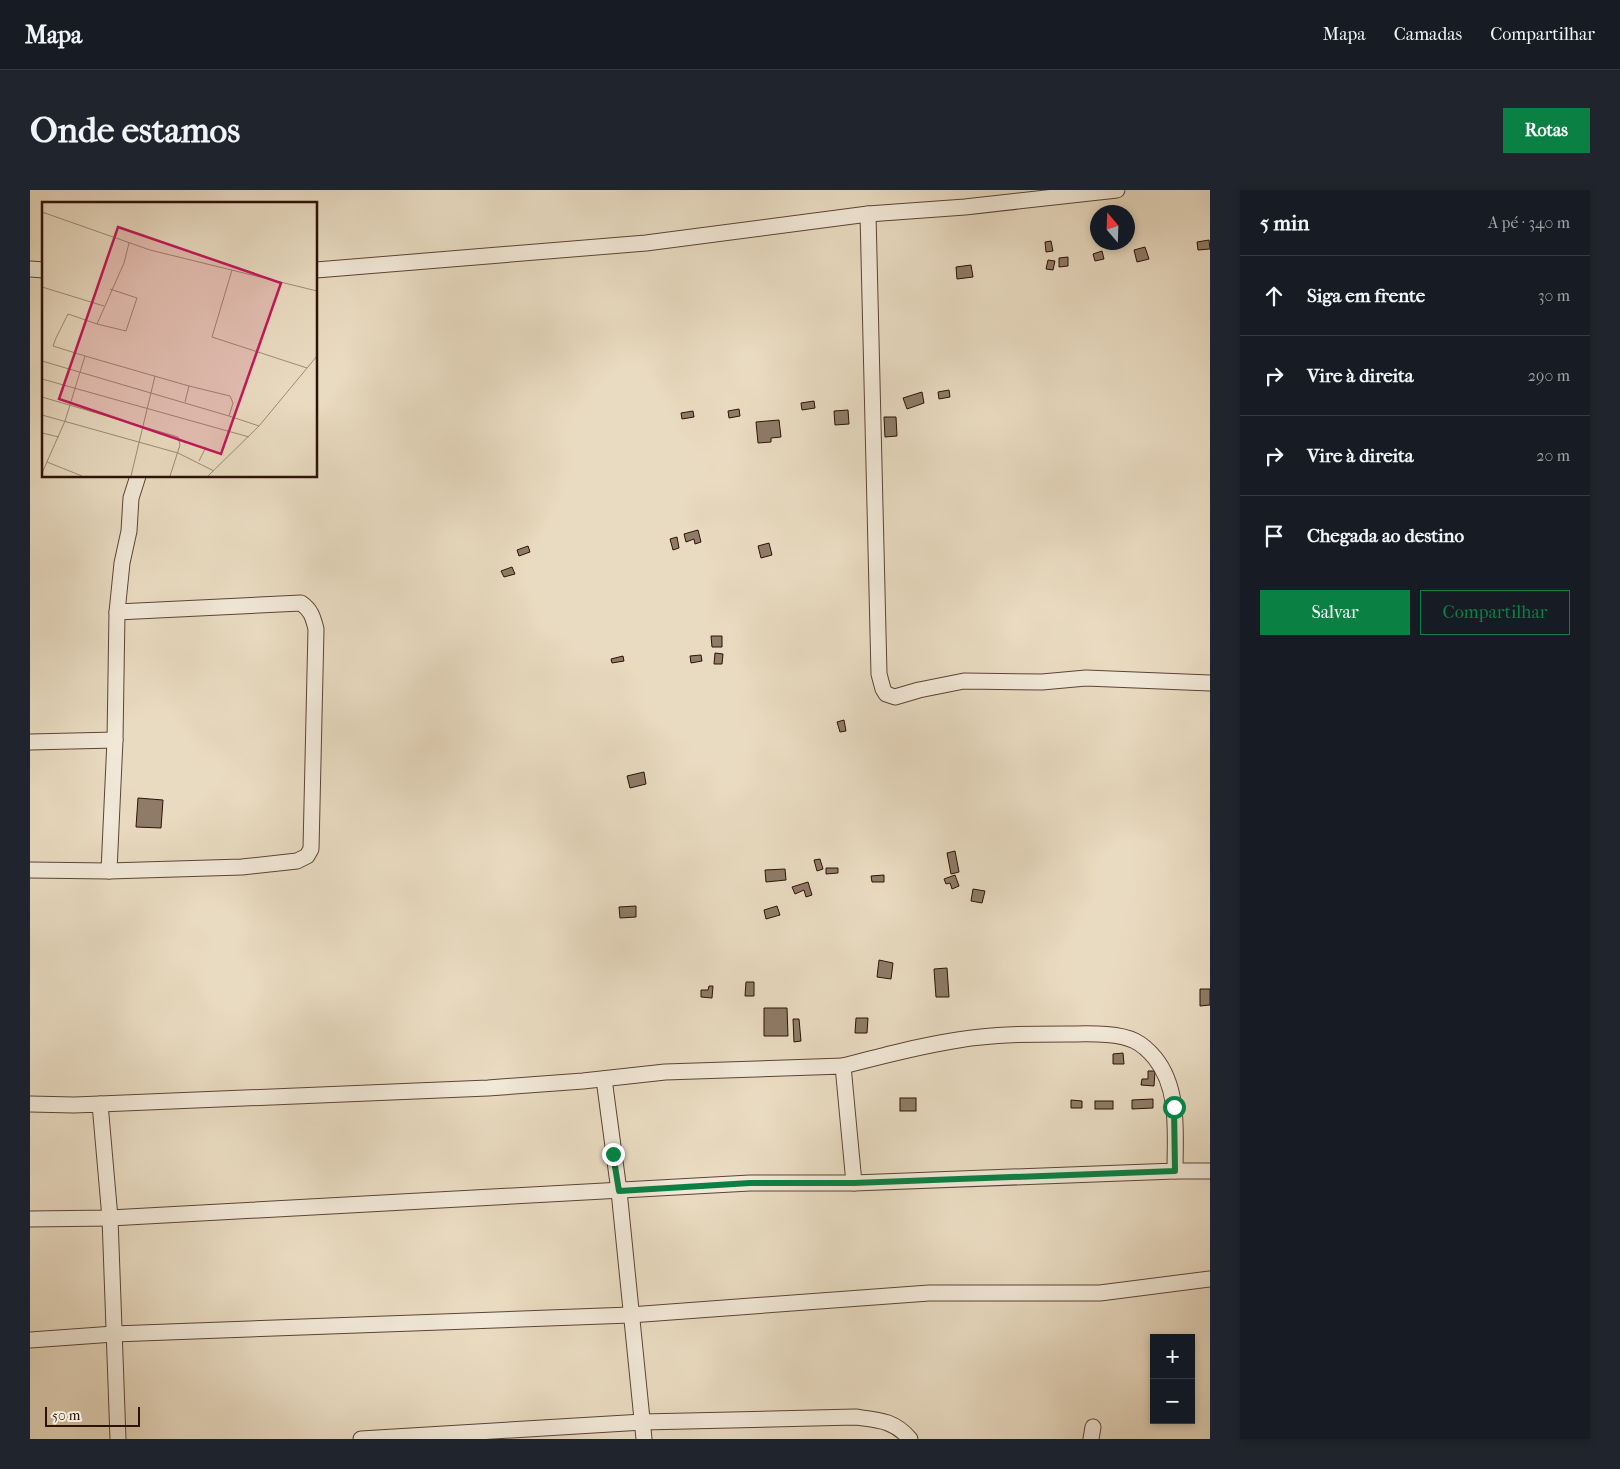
<!DOCTYPE html>
<html lang="pt">
<meta charset="utf-8">
<style>
:root{--surface:#171b24;--page:#20242c;--text:#f1f3f6;--muted:#9ea1a6;--line:#363941;--accent:#0b8043}
body{margin:0;font-family:"IM FELL French Canon",serif;background:var(--page);color:var(--text)}
.controls{position:absolute;right:15px;bottom:15px;display:grid;overflow:hidden;border-radius:0px;box-shadow:0 2px 8px #0003}
.controls button{width:45px;height:45px;display:grid;place-items:center;padding:0;border:0;border-bottom:1px solid var(--line);background:var(--surface);color:var(--text);font:25px sans-serif}
.compass{position:absolute;left:1060px;top:15px;width:45px;height:45px;border-radius:50%;background:var(--surface);box-shadow:0 2px 8px #0003;rotate:341deg}
.scale{position:absolute;left:15px;bottom:12px;width:95px;box-sizing:border-box;padding-left:5px;border:2px solid #2d1207;border-top:0;font-size:14px;line-height:18px;white-space:nowrap;color:#2d1207;-webkit-text-stroke:4px #f1e8d7;paint-order:stroke}
.stop{position:absolute;width:15px;height:15px;margin:-11px;border:4px solid #0b8043;border-radius:50%;background:#fff}
.stop.end{background:#0b8043;border-color:#fff;box-shadow:0 1px 5px #0008}
.list{margin:0;padding:0;list-style:none}
h2{display:flex;justify-content:space-between;align-items:center;height:65px;margin:0;padding:0 20px;font-size:21px}
h2 small{font-size:16px;font-weight:400;color:var(--muted)}
.list li{display:grid;grid-template-columns:32px 1fr auto;gap:15px;align-items:center;box-sizing:border-box;height:80px;padding:0 20px;border-top:1px solid var(--line)}
.list b{display:block;font-size:19px;white-space:nowrap}
.list em{font-size:16px;font-style:normal;color:var(--muted)}
.actions{display:flex;gap:10px;padding:15px 20px}
.actions a{flex:1;padding:11px 0;border:1px solid var(--accent);border-radius:0px;text-align:center;font-size:18px;color:var(--accent)}
.actions .main{background:var(--accent);color:#fff}
.icon{flex:none;width:28px;height:28px;fill:none;stroke:currentColor;stroke-width:2;stroke-linecap:round;stroke-linejoin:round}
.map{position:relative;flex:none;width:1180px;height:1249px;overflow:hidden;border-radius:0px}
header{display:flex;align-items:center;gap:30px;box-sizing:border-box;height:70px;padding:0 25px;background:var(--surface);border-bottom:1px solid var(--line)}
header strong{font-size:24px}
nav{display:flex;gap:28px;margin-inline-start:auto;font-size:18px}
.intro{display:flex;align-items:center;justify-content:space-between;box-sizing:border-box;height:120px;padding:0 30px}
h1{margin:0;font-size:35px}
.button{padding:12px 22px;border-radius:0px;background:var(--accent);color:#fff;font-size:18px;font-weight:700}
main{display:flex;gap:30px;padding:0 30px}
aside{flex:1;background:var(--surface);border-radius:0px;box-shadow:0 2px 8px #0003}
.map>svg:first-child{display:block}
.building{fill:#8f7b68;stroke:#2d1207}
.lines{fill:none;stroke-linecap:round;stroke-linejoin:round}
.minor-casing{stroke:#5c4436;stroke-width:17}
.minor{stroke:#f1e8d7;stroke-width:15}
.route{stroke:#0b8043;stroke-width:6}
.inset-road{fill:none;stroke:#9e8b77;stroke-width:1}
.view{fill:#c2185b;fill-opacity:0.15;stroke:#c2185b;stroke-width:2.5}
.inset-edge{fill:none;stroke:#2d1207;stroke-width:2.5}
</style>
<header>
<strong>Mapa</strong>
<nav><a>Mapa</a><a>Camadas</a><a>Compartilhar</a></nav>
</header>
<div class="intro"><h1>Onde estamos</h1><a class="button">Rotas</a></div>
<main>
<div class="map">
<svg width="1180" height="1249" viewBox="0 0 1180 1249">
<rect width="100%" height="100%" fill="#e9dbc1"/>
<filter id="stains"><feTurbulence type="fractalNoise" baseFrequency=".004" numOctaves="4"/><feColorMatrix values="0 0 0 0 .2 0 0 0 0 .09 0 0 0 0 .02 0 0 0 .5 -.17"/></filter>
<radialGradient id="worn" r=".72"><stop offset=".6" stop-color="#630" stop-opacity="0"/><stop offset="1" stop-color="#630" stop-opacity=".3"/></radialGradient>
<g class="building">
<polygon points="1179,50 1180,59 1168,60 1167,52"/>
<polygon points="1021,51 1023,61 1016,62 1015,52"/>
<polygon points="1115,57 1119,69 1107,72 1104,60"/>
<polygon points="1072,61 1074,69 1065,71 1063,64"/>
<polygon points="1038,67 1038,76 1029,77 1029,68"/>
<polygon points="1018,70 1025,71 1023,80 1016,79"/>
<polygon points="941,75 943,87 927,89 926,77"/>
<polygon points="919,200 920,207 909,209 908,202"/>
<polygon points="892,202 894,213 877,219 873,208"/>
<polygon points="784,211 785,218 772,220 771,213"/>
<polygon points="709,219 710,226 699,228 698,221"/>
<polygon points="818,220 819,234 805,235 804,221"/>
<polygon points="663,221 664,227 652,229 651,223"/>
<polygon points="854,227 866,227 867,246 855,247"/>
<polygon points="749,230 751,247 741,248 741,252 728,253 726,232"/>
<polygon points="668,340 671,352 665,354 664,349 656,352 654,344"/>
<polygon points="647,347 649,358 643,360 640,349"/>
<polygon points="739,353 742,365 731,368 728,356"/>
<polygon points="498,356 500,362 489,366 487,360"/>
<polygon points="482,377 485,384 474,387 471,381"/>
<polygon points="681,446 692,446 692,457 682,457"/>
<polygon points="685,463 693,464 692,474 684,474"/>
<polygon points="671,465 672,471 661,473 660,466"/>
<polygon points="593,466 594,471 582,473 581,469"/>
<polygon points="814,530 816,541 810,542 807,532"/>
<polygon points="614,582 616,594 600,598 597,586"/>
<polygon points="108,608 133,610 131,638 106,637"/>
<polygon points="925,661 929,682 921,684 917,663"/>
<polygon points="790,669 793,679 787,681 784,670"/>
<polygon points="796,678 808,678 808,683 796,684"/>
<polygon points="755,679 756,690 736,692 735,680"/>
<polygon points="854,685 854,692 842,692 841,686"/>
<polygon points="925,685 929,696 922,699 920,693 916,694 914,689"/>
<polygon points="778,692 782,705 776,707 774,700 765,704 762,697"/>
<polygon points="943,699 955,701 952,713 941,711"/>
<polygon points="606,716 606,727 590,728 589,717"/>
<polygon points="747,716 750,725 736,729 734,720"/>
<polygon points="849,770 863,773 861,789 847,787"/>
<polygon points="917,778 919,807 906,807 904,779"/>
<polygon points="716,792 724,792 724,806 715,806"/>
<polygon points="679,796 683,796 682,808 671,807 671,800 678,800"/>
<polygon points="1170,799 1180,799 1180,815 1170,816"/>
<polygon points="734,818 757,818 758,846 734,846"/>
<polygon points="826,828 838,828 837,843 825,843"/>
<polygon points="763,829 769,829 771,851 764,852"/>
<polygon points="1093,863 1094,874 1083,874 1083,864"/>
<polygon points="1118,881 1125,881 1124,896 1111,895 1112,889 1118,889"/>
<rect x="870" y="908" width="16" height="13"/>
<polygon points="1123,909 1123,918 1102,919 1102,910"/>
<polygon points="1041,910 1052,911 1052,918 1041,918"/>
<rect x="1065" y="911" width="18" height="8"/>
</g>
<g class="lines">
<defs>
<g id="minor">
<polyline points="838,24 849,484 853,499 856,504 865,507 889,500 934,491 1012,492 1056,488 1180,493"/>
<polyline points="0,79 14,80"/>
<polyline points="286,80 616,53 838,24 935,17 1087,0"/>
<polyline points="0,552 85,550"/>
<polyline points="0,680 79,681 85,550 87,422 92,373 99,341 101,308 108,286"/>
<path d="M79 681 212 677 267 671 277 666 281 659 286 439C283 427 281 420 271 413L87 422"/>
<polyline points="574,889 589,1001 614,1249"/>
<polyline points="0,914 44,915 70,914 80,1028 88,1249"/>
<polyline points="70,914 458,898 553,891 635,882 813,876 824,993"/>
<polyline points="1145,981 1180,981"/>
<path d="M0 1029 80 1028 720 993H824L1145 981C1145 943 1150 899 1125 868 1120 862 1111 854 1105 851 1087 842 1056 844 1037 844 1001 844 964 844 928 850 889 856 851 866 813 876"/>
<polyline points="0,1150 84,1144 600,1125 899,1103 1070,1103 1180,1089"/>
<path d="M331 1249 613 1232 825 1227C848 1230 864 1230 880 1249"/>
<polyline points="1061,1249 1063,1237"/>
</g>
</defs>
<use href="#minor" class="minor-casing"/>
<use href="#minor" class="minor"/>
</g>
<g class="lines">
<polyline class="route" points="583,964 589,1001 720,993 824,993 1145,981 1144,917"/>
</g>
<g transform="translate(12 12)">
<rect width="275" height="275" fill="#e9dbc1"/>
<path class="inset-road" d="M0 10 108 48 275 89M190 68 170 135 265 166M0 85 62 104M55 122 84 129 95 96 68 87M43 154 147 184 143 200M0 159 187 214 191 201 188 194 147 184M0 177 207 235M0 195 136 235 138 243 128 274M0 213 136 251 172 269M187 214 217 224M0 231 17 235M157 259 164 245M5 260 40 274M0 271 23 219 43 154 11 144 14 136 26 112 55 122 82 61 87 41M89 274 113 174M166 274 217 224 275 154"/>
<path class="view" d="M76 25 239 81 179 252 17 197Z"/>
<rect width="275" height="275" class="inset-edge"/>
</g>
<rect width="100%" height="100%" filter="url(#stains)"/>
<rect width="100%" height="100%" fill="url(#worn)"/>
</svg>
<div class="controls">
<button>+</button>
<button>−</button>
</div>
<svg class="compass" viewBox="-18 -18 36 36"><path d="M0-13l5 13h-10z" fill="#e53935"/><path d="M0 13l5-13h-10z" fill="#9ea1a6"/></svg>
<div class="scale">50 m</div>
<div class="stop" style="left:1144px;top:917px"></div>
<div class="stop end" style="left:583px;top:964px"></div>
</div>
<aside>
<h2>5 min<small>A pé · 340 m</small></h2>
<ul class="list">
<li><svg class="icon" aria-label="ahead" viewBox="0 0 24 24"><path d="M12 20V5M6 11l6-6 6 6"/></svg><div><b>Siga em frente</b></div><em>30 m</em></li>
<li><svg class="icon" aria-label="right" viewBox="0 0 24 24"><path d="M7 20v-9h11M14 6l5 5-5 5"/></svg><div><b>Vire à direita</b></div><em>290 m</em></li>
<li><svg class="icon" aria-label="right" viewBox="0 0 24 24"><path d="M7 20v-9h11M14 6l5 5-5 5"/></svg><div><b>Vire à direita</b></div><em>20 m</em></li>
<li><svg class="icon" aria-label="arrive" viewBox="0 0 24 24"><path d="M6 21V4h12l-3 4 3 4H6"/></svg><div><b>Chegada ao destino</b></div></li>
</ul>
<div class="actions"><a class="main">Salvar</a><a>Compartilhar</a></div>
</aside>
</main>
